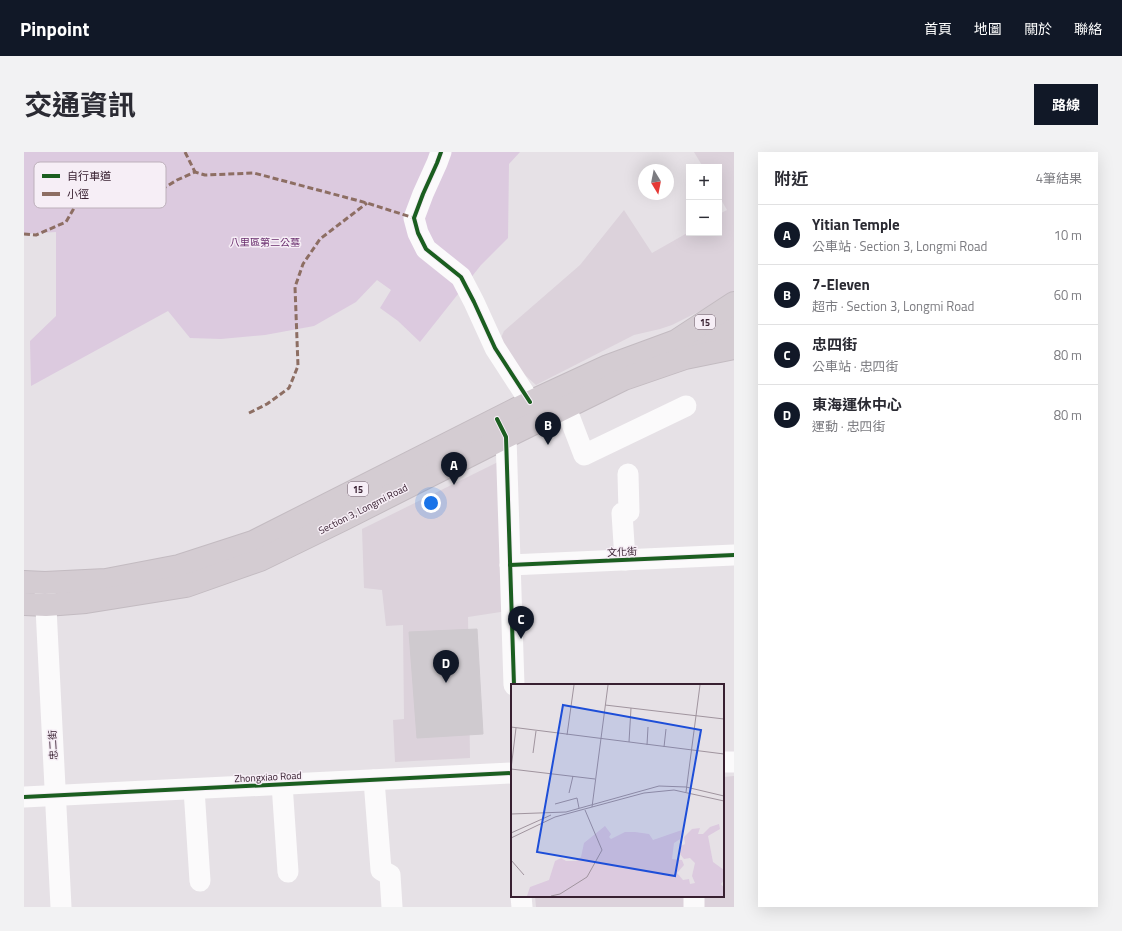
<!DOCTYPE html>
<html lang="zh-TW">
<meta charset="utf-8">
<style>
:root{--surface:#fff;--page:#f2f2f3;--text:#2b2b33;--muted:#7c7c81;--line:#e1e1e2;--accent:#111827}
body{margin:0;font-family:"Titillium Web","Noto Sans TC",sans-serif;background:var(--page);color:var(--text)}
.controls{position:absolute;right:12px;top:12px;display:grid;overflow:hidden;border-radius:0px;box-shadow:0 4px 16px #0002}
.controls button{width:36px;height:36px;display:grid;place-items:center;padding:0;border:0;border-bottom:1px solid var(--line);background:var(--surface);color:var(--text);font:20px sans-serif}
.compass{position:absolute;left:614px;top:12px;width:36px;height:36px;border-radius:50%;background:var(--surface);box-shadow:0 4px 16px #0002;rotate:170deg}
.you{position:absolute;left:407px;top:351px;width:14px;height:14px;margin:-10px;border:3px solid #fff;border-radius:50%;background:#1a73e8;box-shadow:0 0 0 6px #1a73e833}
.badge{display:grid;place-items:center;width:26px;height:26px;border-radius:50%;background:var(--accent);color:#fff;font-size:13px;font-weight:700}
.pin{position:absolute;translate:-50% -33px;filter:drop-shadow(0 1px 2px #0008)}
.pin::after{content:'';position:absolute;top:21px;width:14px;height:12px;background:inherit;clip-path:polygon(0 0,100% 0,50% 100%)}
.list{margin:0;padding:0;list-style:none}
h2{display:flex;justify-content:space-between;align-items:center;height:52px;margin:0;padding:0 16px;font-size:17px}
h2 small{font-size:13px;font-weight:400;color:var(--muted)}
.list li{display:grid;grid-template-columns:26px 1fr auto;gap:12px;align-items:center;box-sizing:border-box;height:60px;padding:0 16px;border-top:1px solid var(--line)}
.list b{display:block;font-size:15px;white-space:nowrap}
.list p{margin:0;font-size:13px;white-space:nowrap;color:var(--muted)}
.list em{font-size:13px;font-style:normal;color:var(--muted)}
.map{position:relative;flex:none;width:710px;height:755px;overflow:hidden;border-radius:0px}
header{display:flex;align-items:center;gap:24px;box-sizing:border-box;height:56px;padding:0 20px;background:var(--accent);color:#fff}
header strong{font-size:19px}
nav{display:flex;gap:22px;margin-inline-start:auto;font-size:14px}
.intro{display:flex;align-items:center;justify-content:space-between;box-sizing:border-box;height:96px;padding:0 24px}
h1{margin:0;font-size:28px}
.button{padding:10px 18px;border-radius:0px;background:var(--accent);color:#fff;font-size:14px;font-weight:700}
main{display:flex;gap:24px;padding:0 24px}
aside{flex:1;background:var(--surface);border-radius:0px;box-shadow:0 4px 16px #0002}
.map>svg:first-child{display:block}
.built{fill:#dcd2db}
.green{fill:#dccadf}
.building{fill:#cfcacf;stroke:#cfcacf}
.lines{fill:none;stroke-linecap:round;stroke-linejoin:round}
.major-casing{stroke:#c3bbc1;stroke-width:24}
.minor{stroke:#fbfafb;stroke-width:21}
.major{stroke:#d4ccd2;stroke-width:22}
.quiet{stroke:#8d6e63;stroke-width:3;stroke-dasharray:6 3;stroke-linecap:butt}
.cycleway-casing{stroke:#f6eef6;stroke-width:6}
.cycleway{stroke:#1b5e20;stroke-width:4}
.labels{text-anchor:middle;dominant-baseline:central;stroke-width:3;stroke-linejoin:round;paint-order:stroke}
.shield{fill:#f6eef6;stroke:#715e6c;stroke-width:1}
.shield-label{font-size:9px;font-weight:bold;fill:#382031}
.park-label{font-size:10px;fill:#692d6d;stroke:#f6eef6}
.street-label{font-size:10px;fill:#382031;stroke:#f6eef6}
.inset-road{fill:none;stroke:#a0949e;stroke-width:1}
.view{fill:#1d4ed8;fill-opacity:0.15;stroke:#1d4ed8;stroke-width:2}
.inset-edge{fill:none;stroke:#382031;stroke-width:2}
.key{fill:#f6eef6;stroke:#bdb0bb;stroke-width:1}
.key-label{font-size:11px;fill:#382031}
</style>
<header>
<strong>Pinpoint</strong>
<nav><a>首頁</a><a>地圖</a><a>關於</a><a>聯絡</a></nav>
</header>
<div class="intro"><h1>交通資訊</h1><a class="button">路線</a></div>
<main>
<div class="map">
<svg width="710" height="755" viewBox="0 0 710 755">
<rect width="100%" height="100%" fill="#e6e1e6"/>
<g class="built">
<polygon points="670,0 710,0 710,141 706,144 648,173 636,177 610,183 512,233 472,197 480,179 556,113 600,58 628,101 665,80 665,81 695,81 695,62 703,58 695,44 695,15 679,15"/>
<polygon points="474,310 483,459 444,465 446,606 371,610 369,568 380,567 379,473 362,474 358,438 340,436 338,377"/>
<polygon points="710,624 710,755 512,755 511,744 699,744 699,625"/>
</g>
<polygon class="green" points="0,0 496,0 485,12 484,86 457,113 396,190 374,169 356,156 367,138 353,128 332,150 290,174 241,183 197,187 166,186 144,159 7,234 6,189 32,164 32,80 0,82"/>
<polygon class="building" points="453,477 459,582 393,586 385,480"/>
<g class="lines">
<defs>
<g id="major">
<polyline points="672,199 710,175"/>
<polyline points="0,430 21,431 82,428 155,414 229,390 506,250 584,214 652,189 710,151"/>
<polyline points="0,452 22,453 62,450 162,434 236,408 320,367 482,285 600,227 661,206 710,196"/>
</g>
</defs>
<use href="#major" class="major-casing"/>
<g class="minor">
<polyline points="417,0 413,11 399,42 390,66 394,81 402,97 437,125 450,150 471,196 506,250"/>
<polyline points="542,256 560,303 662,254"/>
<polyline points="475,271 482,285 490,533"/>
<polyline points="601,408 598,361 605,360 604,322"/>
<polyline points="486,413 710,403"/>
<polyline points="21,436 37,755"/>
<polyline points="699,610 710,610"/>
<polyline points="350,628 357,718 366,723 368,755"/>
<polyline points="258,632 264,720"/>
<polyline points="170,637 176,729"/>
<polyline points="0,645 488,621"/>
<polyline points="497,744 498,755"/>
<polyline points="670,744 670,755"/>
</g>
<use href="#major" class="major"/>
<g class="quiet">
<polyline points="161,0 171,20"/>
<polyline points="0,82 12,83 42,70 53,51 127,44 153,28 171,20 181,23 230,21 343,51 390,66"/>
<polyline points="225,261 243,252 265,236 274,214 271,135 279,112 296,87 343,51"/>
</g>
<defs>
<g id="cycleway">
<polyline points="417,0 413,11 399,42 390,66 394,81 402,97 437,125 450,150 471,196 506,250"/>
<polyline points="473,267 482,285 490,533"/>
<polyline points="486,413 710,403"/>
<polyline points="0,645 488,621"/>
</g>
</defs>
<use href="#cycleway" class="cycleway-casing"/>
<use href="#cycleway" class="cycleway"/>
</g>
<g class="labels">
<g class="shield">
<rect x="671" y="163" width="20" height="14" rx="3"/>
<rect x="324" y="330" width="20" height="14" rx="3"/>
</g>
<g class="shield-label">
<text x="681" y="170">15</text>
<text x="334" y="337">15</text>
</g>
<g class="park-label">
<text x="241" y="90">八里區第二公墓</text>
</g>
<g class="street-label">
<text transform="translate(339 357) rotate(-27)">Section 3, Longmi Road</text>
<text transform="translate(598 400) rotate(-3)">文化街</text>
<text transform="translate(29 593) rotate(-93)">忠二街</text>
<text transform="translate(244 625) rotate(-3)">Zhongxiao Road</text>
</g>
</g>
<g transform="translate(487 532)">
<rect width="213" height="213" fill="#e6e1e6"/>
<path d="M208 140 209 145 197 152 202 178 213 186V196L210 200 213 204V212H16L19 203 38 196 44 177 50 174 55 177H65L70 173 73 159 94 142 100 150 98 153 100 155 114 148H124L138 150 142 156 171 146 169 155 163 159 161 175 171 176 173 181 166 189 172 196 178 195 179 200 184 199 181 192 184 179 179 174 173 175 169 170 170 162 174 160 173 153 181 145 189 144 187 150H192L199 143Z" fill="#dccadf"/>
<path class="inset-road" d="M94 21 213 35M0 43 213 70M56 51 63 1M118 58 120 24M136 61 137 43M153 63 155 45M22 69 25 47M0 85 84 95M0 85 5 44M175 108 189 1M58 109 62 92M44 120 66 114 68 124M81 123 97 1M0 130 55 128 148 102 175 103 213 112M0 149 40 131M0 154 44 133 133 109 163 106 213 117M0 176 13 191M40 212 49 210 76 193 91 166 74 126"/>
<path class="view" d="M52 21 190 46 164 192 26 168Z"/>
<rect width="213" height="213" class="inset-edge"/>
</g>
<rect x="10" y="10" width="132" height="46" rx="6" class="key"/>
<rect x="18" y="22" width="18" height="4" fill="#1b5e20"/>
<rect x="18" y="40" width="18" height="4" fill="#8d6e63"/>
<g class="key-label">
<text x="43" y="28">自行車道</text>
<text x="43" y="46">小徑</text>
</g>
</svg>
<div class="controls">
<button>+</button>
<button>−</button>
</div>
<svg class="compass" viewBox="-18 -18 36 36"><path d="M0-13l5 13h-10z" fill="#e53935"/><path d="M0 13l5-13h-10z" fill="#7c7c81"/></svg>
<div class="you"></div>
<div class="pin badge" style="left:430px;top:333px">A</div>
<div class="pin badge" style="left:524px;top:293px">B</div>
<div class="pin badge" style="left:497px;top:487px">C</div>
<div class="pin badge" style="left:422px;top:531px">D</div>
</div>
<aside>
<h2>附近<small>4筆結果</small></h2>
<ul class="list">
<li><span class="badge">A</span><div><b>Yitian Temple</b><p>公車站 · Section 3, Longmi Road</p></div><em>10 m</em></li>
<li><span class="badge">B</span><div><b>7-Eleven</b><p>超市 · Section 3, Longmi Road</p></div><em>60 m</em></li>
<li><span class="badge">C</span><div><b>忠四街</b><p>公車站 · 忠四街</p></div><em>80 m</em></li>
<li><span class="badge">D</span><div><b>東海運休中心</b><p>運動 · 忠四街</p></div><em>80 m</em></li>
</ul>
</aside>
</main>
